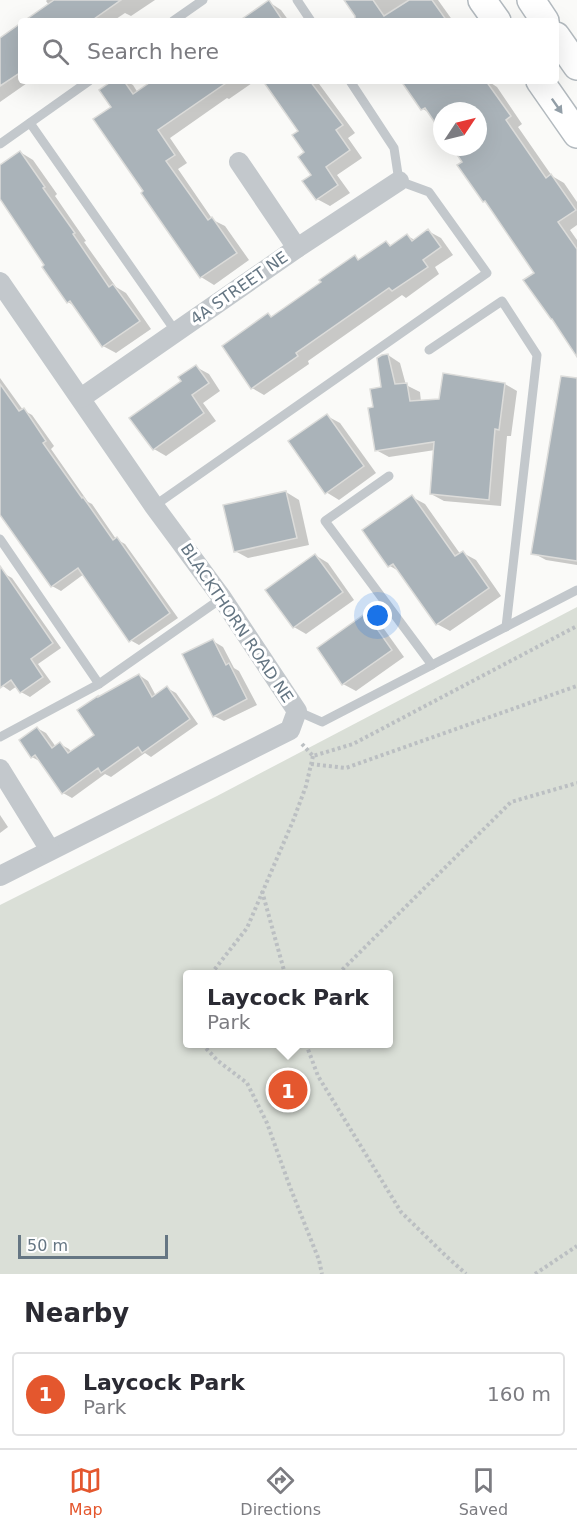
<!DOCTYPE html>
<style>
:root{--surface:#fff;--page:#f7f7f7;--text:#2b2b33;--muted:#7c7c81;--line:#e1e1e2;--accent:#e4572e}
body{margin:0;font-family:"DejaVu Sans",sans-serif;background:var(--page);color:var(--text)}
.compass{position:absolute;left:433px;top:102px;width:54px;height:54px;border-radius:50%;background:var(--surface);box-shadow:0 6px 24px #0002;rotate:55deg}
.scale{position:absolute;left:18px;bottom:15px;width:150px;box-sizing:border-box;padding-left:6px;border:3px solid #657683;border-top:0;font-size:16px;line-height:21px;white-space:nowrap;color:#657683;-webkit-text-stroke:4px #fff;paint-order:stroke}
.you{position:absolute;left:378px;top:616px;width:21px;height:21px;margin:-15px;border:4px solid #fff;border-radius:50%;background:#1a73e8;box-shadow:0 0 0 9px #1a73e833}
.badge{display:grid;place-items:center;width:39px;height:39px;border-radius:50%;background:var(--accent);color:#fff;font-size:20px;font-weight:700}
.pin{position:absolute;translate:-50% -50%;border:3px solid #fff;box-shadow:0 2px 6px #0006}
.popup{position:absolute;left:183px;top:970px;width:210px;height:78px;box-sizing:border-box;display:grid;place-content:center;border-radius:6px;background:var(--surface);filter:drop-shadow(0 2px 4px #0005);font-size:20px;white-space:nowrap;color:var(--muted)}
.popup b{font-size:22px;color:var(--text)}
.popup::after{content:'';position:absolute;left:50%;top:100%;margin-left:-12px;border:12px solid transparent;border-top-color:var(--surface)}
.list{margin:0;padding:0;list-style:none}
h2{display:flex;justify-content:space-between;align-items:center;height:78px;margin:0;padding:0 24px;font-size:26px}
h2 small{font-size:20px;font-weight:400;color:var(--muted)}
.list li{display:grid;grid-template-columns:39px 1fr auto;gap:18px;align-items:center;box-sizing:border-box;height:84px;margin:0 12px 12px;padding:0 12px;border:2px solid var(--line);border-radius:6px}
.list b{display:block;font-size:22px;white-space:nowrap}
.list p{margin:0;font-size:20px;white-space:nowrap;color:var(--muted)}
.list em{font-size:20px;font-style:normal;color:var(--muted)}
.icon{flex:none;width:33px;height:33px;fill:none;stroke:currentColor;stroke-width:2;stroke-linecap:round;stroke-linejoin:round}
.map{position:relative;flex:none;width:577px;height:1274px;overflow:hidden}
.search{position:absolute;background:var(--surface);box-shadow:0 6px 24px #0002;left:18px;right:18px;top:18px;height:66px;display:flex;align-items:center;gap:15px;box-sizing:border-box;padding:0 21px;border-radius:6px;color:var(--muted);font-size:22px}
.sheet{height:174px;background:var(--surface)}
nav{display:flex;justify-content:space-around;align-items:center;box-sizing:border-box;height:84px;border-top:2px solid var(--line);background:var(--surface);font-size:16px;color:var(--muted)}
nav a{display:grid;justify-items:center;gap:3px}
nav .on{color:var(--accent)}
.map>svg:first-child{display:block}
.green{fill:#dadfd7;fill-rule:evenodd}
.shadow{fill:#0003}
.building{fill:#aab3b9;stroke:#dcdcda;stroke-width:1.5}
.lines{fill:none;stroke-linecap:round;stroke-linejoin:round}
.secondary-casing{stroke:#b3babf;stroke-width:30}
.path{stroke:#bbbfc2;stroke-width:4;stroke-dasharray:3 3;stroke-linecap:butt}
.service{stroke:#c3c8cc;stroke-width:9}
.minor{stroke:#c3c8cc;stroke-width:20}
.secondary{stroke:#fff;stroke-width:27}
.oneway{fill:#939fa8}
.labels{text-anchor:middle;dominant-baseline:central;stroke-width:6;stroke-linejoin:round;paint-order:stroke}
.street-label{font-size:16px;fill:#657683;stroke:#fff}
</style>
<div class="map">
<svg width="577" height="1274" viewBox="0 0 577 1274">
<rect width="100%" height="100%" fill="#fafaf8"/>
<path class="green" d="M577 607V1274H0V905L217 796ZM188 974H388V1044H188Z"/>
<g class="shadow">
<polygon points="47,0 155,0 131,16 125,13 113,21 26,21 49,5 46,1"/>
<polygon points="346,0 438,0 453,21 361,21"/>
<polygon points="269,2 281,10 289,21 242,21"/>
<polygon points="21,25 21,81 30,81 0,102 0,39"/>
<polygon points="115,81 126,81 133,85 138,93 155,81 255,81 229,99 227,98 170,138 187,163 178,169 213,220 225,226 249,260 214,285 201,277 143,193 145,192 113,107"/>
<polygon points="265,81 317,81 355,133 348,138 362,158 337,175 350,193 330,206 317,199 313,175 300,131"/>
<polygon points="403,81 488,81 497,87 522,124 518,127 552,176 564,183 577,202 577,225 570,230 577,240 577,354 536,273 488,204 484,201 464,162 454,147 478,147 478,111 442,111 442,130 431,114 423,109"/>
<polygon points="20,152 33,160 57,194 55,196 86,241 84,242 116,287 126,293 151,329 116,353 103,346 76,307 68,302 46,266 0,197 0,166"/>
<polygon points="428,231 441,238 453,255 435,267 439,274 406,298 402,295 308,361 309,364 264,395 252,388 268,315 273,318 323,283 355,257 360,260 386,242 392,246 407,236 415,240"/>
<polygon points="388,355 400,363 406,385 420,392 421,402 440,400 505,384 517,391 511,436 507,436 501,506 444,501 431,494 435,450 389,457 376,450 375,408 383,388"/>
<polygon points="196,367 209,374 220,391 203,403 216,421 166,456 154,449 183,381"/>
<polygon points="0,378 23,410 32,415 54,446 51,449 88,502 92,504 116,539 125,544 178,618 139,645 130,640 84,574 61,591 52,586 0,509"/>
<polygon points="577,380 577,565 546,560 533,553"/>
<polygon points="327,416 340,423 376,473 339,500 326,492"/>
<polygon points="286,492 299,500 309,545 248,558 235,551"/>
<polygon points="412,497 425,504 461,555 463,553 476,560 501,596 450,631 437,624 402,573 390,566"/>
<polygon points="315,555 328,563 354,600 306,634 294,627"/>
<polygon points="3,573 12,578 61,648 38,664 51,682 30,697 21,692 17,686 10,691 0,684 0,575"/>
<polygon points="366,615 379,622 404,657 356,691 343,684"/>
<polygon points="213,641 223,647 234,668 239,671 257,705 224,721 214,716"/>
<polygon points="139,675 148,681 156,696 167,688 176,693 198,724 151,757 145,753 111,777 105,774 72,798 63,793 41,762 32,757 37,728 46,733 56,747 60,744 69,749 72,753 96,736"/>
<polygon points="0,815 8,827 0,833"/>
</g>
<g class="building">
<polygon points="54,0 121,0 91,21 24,21"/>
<polygon points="269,0 283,21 239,21"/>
<polygon points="344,0 373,0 384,16 409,0 432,0 447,21 355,21 355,16"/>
<polygon points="21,23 21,72 0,86 0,38"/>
<polygon points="112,81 124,81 133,94 152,81 229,81 158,130 175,155 166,161 208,220 212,217 237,253 200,278 141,193 143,191 93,119 111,107 99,90"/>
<polygon points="263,81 310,81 343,125 336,130 350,150 326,167 338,185 316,200 302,181 311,175 298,157 304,152 292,135 298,131"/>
<polygon points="401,81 486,81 511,116 506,120 546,178 551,174 576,210 558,222 577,249 577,357 552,319 551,319 523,280 534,273 485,201 483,202 457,165 462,162 452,147 478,147 478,111 442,111 442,133 425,108 421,110"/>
<polygon points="20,151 45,187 43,188 75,233 73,234 109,287 113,284 140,321 102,347 70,301 67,303 42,267 44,265 0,199 0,165"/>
<polygon points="428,229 441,247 423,260 428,267 392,291 389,288 296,353 298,356 251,389 222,346 268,313 271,317 321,282 319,280 355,255 358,260 386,241 390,246 407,234 412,241"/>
<polygon points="388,354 395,384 407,383 410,401 439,399 443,373 505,383 499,430 495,429 489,500 430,494 434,442 375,451 368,408 373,407 370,389 381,387 377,358 382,355"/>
<polygon points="196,365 209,383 192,395 204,413 153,450 129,418 181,381 178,377"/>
<polygon points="561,376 577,378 577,561 531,554"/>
<polygon points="0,384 19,411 24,408 46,441 43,443 82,498 83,497 113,540 117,537 170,613 129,642 78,568 51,587 0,515"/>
<polygon points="327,414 364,466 325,494 288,441"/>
<polygon points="286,491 297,538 234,552 223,505"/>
<polygon points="412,495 455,556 463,551 489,588 436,625 393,564 388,567 362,530"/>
<polygon points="315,554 343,592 293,628 265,590"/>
<polygon points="0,566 53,643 31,659 43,677 20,693 11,680 0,688"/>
<polygon points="366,613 392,650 342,685 317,648"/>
<polygon points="213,639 226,665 229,663 247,699 213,717 182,654"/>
<polygon points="139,674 152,697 167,686 190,719 142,753 138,747 101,773 98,768 62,794 35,755 31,758 19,740 37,727 52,748 60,742 68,753 94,735 77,710 98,696 98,697"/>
</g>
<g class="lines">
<defs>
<g id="secondary">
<polyline points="482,0 497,21"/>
<polyline points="531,0 545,21"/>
<polyline points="556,36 577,66"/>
<polyline points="540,81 577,134"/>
</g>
</defs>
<use href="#secondary" class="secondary-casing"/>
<g class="path">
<polyline points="302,744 313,756 353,744 577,626"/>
<polyline points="311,764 346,768 577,686"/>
<polyline points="262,891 285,974"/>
<polyline points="211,974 247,928 293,821 306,786 313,756"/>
<polyline points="338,974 511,802 577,783"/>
<polyline points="202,1044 218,1061 247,1083 267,1123 290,1187 319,1260 322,1274"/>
<polyline points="306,1044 318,1076 401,1212 446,1256 466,1274"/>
<polyline points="535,1274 577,1246"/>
</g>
<g class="service">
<polyline points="297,0 311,21"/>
<polyline points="173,21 203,0"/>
<polyline points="30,123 176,332"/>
<polyline points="0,144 89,81"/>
<polyline points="429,350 502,301 537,355 506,627"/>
<polyline points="154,506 487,273 429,192 399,181 394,148 350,81"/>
<polyline points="0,539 99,684"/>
<polyline points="432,665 577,590"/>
<polyline points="297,711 322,722 432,665 325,521 389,476"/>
<polyline points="0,737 99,684 222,598"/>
</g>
<g class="minor">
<polyline points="239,162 297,248"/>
<polyline points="0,282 154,506 222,598 297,711 290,730 0,876"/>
<polyline points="81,398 297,248 399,181"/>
<polyline points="0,769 50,850"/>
</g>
<use href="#secondary" class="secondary"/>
</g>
<defs><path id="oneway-solid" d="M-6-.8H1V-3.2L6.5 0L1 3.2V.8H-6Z" transform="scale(1.5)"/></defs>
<use class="oneway" href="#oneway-solid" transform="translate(557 106) rotate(55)"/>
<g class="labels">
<g class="street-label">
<text transform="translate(239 288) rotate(-35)">4A STREET NE</text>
<text transform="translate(237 623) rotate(56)">BLACKTHORN ROAD NE</text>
</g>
</g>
</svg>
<svg class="compass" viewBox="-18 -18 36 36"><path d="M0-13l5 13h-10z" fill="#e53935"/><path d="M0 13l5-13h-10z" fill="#7c7c81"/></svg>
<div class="scale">50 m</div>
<div class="you"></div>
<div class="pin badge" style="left:288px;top:1090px">1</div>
<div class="popup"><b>Laycock Park</b>Park</div>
<div class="search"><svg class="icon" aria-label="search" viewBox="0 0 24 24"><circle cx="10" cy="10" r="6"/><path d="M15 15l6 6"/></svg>Search here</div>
</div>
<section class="sheet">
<h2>Nearby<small></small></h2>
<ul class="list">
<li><span class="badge">1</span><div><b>Laycock Park</b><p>Park</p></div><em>160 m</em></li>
</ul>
</section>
<nav>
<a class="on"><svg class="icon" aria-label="map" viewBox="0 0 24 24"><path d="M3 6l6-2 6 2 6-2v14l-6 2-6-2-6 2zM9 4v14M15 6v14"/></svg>Map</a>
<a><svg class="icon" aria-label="directions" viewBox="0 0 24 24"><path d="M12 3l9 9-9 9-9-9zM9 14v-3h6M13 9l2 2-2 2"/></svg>Directions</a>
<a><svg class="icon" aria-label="saved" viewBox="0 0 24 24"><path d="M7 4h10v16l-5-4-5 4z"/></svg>Saved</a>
</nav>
